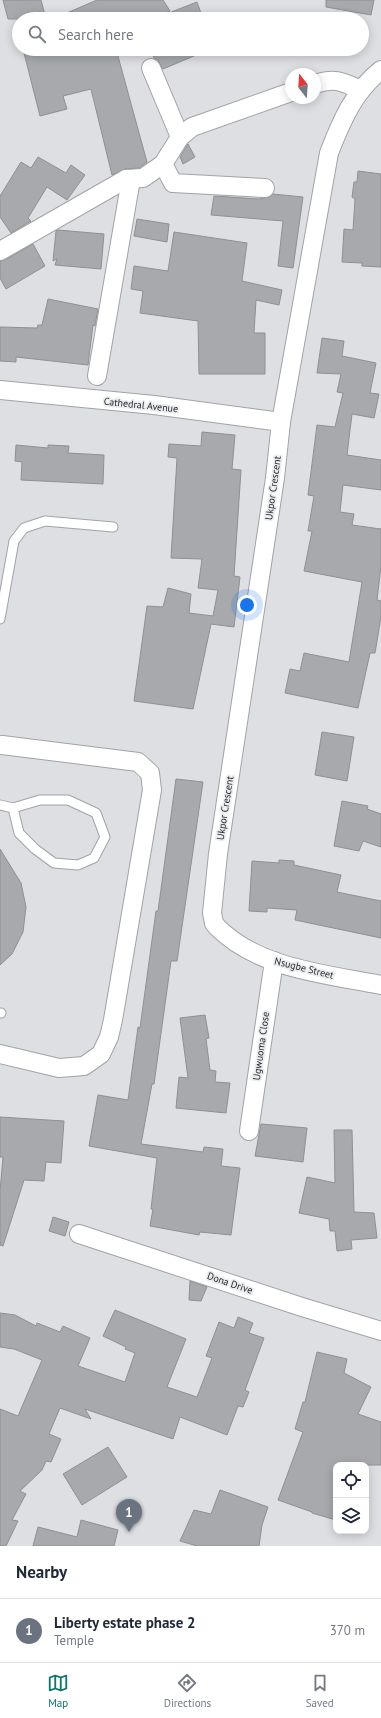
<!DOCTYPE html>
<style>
:root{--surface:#fff;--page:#f2f2f3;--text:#1f2937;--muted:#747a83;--line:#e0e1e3;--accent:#0f766e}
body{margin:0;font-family:"PT Sans",sans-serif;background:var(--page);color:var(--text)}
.controls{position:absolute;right:12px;bottom:12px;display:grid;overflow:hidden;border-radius:8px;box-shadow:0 2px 10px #0003}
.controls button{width:36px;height:36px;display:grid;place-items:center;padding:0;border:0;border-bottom:1px solid var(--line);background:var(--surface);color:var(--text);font:20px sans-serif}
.compass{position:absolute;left:285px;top:68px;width:36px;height:36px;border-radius:50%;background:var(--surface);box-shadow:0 2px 10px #0003;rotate:343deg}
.you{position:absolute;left:247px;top:605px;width:14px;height:14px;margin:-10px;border:3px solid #fff;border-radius:50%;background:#1a73e8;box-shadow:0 0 0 6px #1a73e833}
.badge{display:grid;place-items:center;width:26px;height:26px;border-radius:50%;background:var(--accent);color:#fff;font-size:13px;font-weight:700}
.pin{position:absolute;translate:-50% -33px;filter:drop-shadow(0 1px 2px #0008)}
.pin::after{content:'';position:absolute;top:21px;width:14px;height:12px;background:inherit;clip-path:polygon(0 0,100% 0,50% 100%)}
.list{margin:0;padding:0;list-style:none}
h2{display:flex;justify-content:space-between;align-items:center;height:52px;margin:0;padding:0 16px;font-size:17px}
h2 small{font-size:13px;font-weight:400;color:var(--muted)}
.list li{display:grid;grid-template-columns:26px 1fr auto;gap:12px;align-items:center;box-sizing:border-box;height:64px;padding:0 16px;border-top:1px solid var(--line)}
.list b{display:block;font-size:15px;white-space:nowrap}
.list p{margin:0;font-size:13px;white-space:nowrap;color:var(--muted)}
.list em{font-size:13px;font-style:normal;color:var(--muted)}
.icon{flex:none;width:22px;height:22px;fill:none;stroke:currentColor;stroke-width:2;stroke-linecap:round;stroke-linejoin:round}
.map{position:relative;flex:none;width:381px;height:1546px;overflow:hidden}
.search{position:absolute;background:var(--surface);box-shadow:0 2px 10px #0003;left:12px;right:12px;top:12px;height:44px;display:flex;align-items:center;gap:10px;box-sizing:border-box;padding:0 14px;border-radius:22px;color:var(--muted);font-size:15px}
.sheet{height:116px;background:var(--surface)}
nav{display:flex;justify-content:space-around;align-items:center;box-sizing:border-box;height:56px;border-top:1px solid var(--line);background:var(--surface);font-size:11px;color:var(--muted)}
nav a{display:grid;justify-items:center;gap:2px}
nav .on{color:var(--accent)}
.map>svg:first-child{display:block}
.building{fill:#a7a9ac;stroke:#8e9093}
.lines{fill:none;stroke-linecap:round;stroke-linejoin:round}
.lane-casing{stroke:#a1a3a6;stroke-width:11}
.street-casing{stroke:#a1a3a6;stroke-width:20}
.lane{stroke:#fff;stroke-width:9}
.street{stroke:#fff;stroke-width:18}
.labels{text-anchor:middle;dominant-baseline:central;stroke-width:3.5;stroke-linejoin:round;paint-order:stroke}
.street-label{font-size:10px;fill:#272829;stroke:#ebecf0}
</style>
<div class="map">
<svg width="381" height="1546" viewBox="0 0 381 1546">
<rect width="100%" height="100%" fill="#dedfe2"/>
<g class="building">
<polygon points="3,0 41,0 46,19 8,19"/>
<polygon points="97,0 163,0 170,11 151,19 53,19"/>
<polygon points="326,0 374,0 371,15 326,7"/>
<polygon points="197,2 203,19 156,19 156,18"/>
<polygon points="23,49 116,49 147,162 139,168 125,169 112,175 91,89 63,96 67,109 40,116"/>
<polygon points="151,49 207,49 208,50 163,69 158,60 154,58"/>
<polygon points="188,144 195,157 183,164 180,157"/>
<polygon points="38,157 66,173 71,165 85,175 67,200 47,187 28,218 31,221 11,233 0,217 0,196 21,162 31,168"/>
<polygon points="358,171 381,174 381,267 362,266 362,263 342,262 344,229 353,230 355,199 352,197 354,182 357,182"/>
<polygon points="273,194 303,197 293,268 278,266 283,221 211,215 214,196 259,199 269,197"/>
<polygon points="137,219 169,224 167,242 134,236"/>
<polygon points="58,230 104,234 101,269 55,265 57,259 53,261 56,231"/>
<polygon points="174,232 247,243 242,281 282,290 279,305 256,300 254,333 265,333 265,374 199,374 198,321 140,313 143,291 131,289 134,266 168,271"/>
<polygon points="33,244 45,266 6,289 0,278 0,261 5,260"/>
<polygon points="48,299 98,309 95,326 93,325 88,365 16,357 16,362 0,361 0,327 37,328 38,325 42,325"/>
<polygon points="322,338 344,341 342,356 376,363 370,393 379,394 374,418 352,414 347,455 381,460 381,490 343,485 340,512 354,514 352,525 381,529 381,566 377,600 381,601 381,617 375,653 370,653 358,708 285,693 290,669 300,671 304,653 349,662 362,582 304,571 312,531 308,531 314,496 308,495 317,425 335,427 343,393 337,392 341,374 317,373"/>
<polygon points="202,432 235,435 232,469 241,470 234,576 240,577 234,627 211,624 193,709 134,701 147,606 163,607 168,588 191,594 189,613 213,616 218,590 198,588 202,559 171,558 177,458 168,457 169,444 201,446"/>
<polygon points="16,445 48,448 48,445 69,446 68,453 104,455 103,484 21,480 22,462 15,461"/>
<polygon points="322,732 354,737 347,781 315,775"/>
<polygon points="176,779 203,782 177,961 171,961 154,1084 152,1084 141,1144 203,1152 204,1147 223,1149 221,1166 240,1168 231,1235 200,1232 199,1235 150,1226 153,1209 151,1209 157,1158 89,1146 98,1095 128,1100 138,1027 140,1028 156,911 158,911"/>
<polygon points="342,801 368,806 367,809 381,814 381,847 363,841 359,851 334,846"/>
<polygon points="0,849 21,883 26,907 23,932 12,954 0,965"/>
<polygon points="279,860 294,861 294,865 341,875 337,892 381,901 381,938 295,920 297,910 267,908 267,912 249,911 252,861 279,863"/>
<polygon points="205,1015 209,1038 206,1039 210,1070 216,1071 215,1082 230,1083 226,1113 176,1108 179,1077 188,1078 180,1018"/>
<polygon points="0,1117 64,1121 61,1163 46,1162 44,1181 24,1180 3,1246 0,1245 0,1191 3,1157 0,1157"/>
<polygon points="261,1124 307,1128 303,1162 255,1156"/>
<polygon points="334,1130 352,1130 354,1212 374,1213 377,1238 351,1240 352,1249 337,1251 335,1231 330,1231 329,1219 299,1213 307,1177 335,1183"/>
<polygon points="53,1217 69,1222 65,1236 49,1231"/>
<polygon points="190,1281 207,1287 201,1301 189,1300"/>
<polygon points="115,1310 186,1339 167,1387 197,1397 212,1358 206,1356 219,1322 234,1328 238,1317 253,1323 249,1333 264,1338 245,1390 249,1392 243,1407 238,1406 227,1435 180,1417 173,1439 85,1409 91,1419 60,1408 49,1434 61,1439 51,1462 46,1461 42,1470 20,1491 26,1494 12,1520 18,1521 6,1546 0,1546 0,1409 18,1416 42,1360 14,1349 0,1347 0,1313 15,1315 36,1326 37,1323 60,1332 63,1326 90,1338 78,1366 125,1382 135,1353 125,1349 126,1347 103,1336"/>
<polygon points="317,1352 347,1359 344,1373 371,1387 358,1414 381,1422 381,1465 336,1465 336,1520 312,1513 312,1512 278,1500 303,1432 295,1429 303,1402 305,1402"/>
<polygon points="108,1447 127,1477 82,1505 63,1474"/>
<polygon points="220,1490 268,1507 262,1525 259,1546 197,1546 180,1541 194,1510 211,1514"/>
<polygon points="81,1520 118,1530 114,1546 33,1546 38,1527 77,1537"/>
</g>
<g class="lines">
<defs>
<g id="lane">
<polyline points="0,619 14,541 24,528 45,521 113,527"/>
<polyline points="0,805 13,808 40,800 68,800 96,813 105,837 94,858 78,865 54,863 35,849 19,833 13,808"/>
<polyline points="0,1013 1,1013"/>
</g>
<g id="street">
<polyline points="151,68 180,137"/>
<path d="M381 70C354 91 341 122 329 153L281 422 275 478 218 854 212 913 214 923 217 927C259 969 326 974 381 985"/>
<path d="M315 84C335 77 343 82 361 90"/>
<polyline points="163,164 173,183 265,188"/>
<polyline points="0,251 126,179 143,178 163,164 180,137 192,127 291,92"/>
<polyline points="97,376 130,185 126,179"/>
<polyline points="0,390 154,405 281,422"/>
<polyline points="0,1054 59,1068 84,1066 101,1054 109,1037 113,1020 152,790 150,773 138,762 2,745"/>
<polyline points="249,1131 274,961"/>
<polyline points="79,1234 302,1307 381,1331"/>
</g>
</defs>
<use href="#lane" class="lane-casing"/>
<use href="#street" class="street-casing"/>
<use href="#lane" class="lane"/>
<use href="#street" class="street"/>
</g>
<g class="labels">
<g class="street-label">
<text transform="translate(141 405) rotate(6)">Cathedral Avenue</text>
<text transform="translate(273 488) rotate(-82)">Ukpor Crescent</text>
<text transform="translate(225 808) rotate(-81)">Ukpor Crescent</text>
<text transform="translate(304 968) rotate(14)">Nsugbe Street</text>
<text transform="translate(261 1046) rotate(-82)">Ugwuoma Close</text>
<text transform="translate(230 1283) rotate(19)">Dona Drive</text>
</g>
</g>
</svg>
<div class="controls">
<button><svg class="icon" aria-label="locate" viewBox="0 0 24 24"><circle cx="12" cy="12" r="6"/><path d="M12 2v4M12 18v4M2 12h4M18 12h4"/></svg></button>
<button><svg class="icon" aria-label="layers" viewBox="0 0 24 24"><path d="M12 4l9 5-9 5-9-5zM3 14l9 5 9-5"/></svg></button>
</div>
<svg class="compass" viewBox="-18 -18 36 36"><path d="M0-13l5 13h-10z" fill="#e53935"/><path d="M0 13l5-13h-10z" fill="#747a83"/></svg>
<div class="you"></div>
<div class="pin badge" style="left:129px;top:1532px;background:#6b7280">1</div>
<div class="search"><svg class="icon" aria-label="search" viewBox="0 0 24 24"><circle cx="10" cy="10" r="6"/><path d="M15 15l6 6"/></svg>Search here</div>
</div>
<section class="sheet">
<h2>Nearby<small></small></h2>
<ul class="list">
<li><span class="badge" style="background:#6b7280">1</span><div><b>Liberty estate phase 2</b><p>Temple</p></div><em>370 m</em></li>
</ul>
</section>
<nav>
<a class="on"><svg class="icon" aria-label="map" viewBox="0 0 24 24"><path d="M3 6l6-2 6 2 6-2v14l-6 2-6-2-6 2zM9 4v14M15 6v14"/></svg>Map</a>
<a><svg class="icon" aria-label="directions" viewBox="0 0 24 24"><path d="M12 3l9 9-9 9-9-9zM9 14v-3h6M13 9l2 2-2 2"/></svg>Directions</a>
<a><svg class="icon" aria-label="saved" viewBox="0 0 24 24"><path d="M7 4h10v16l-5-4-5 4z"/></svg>Saved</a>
</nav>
